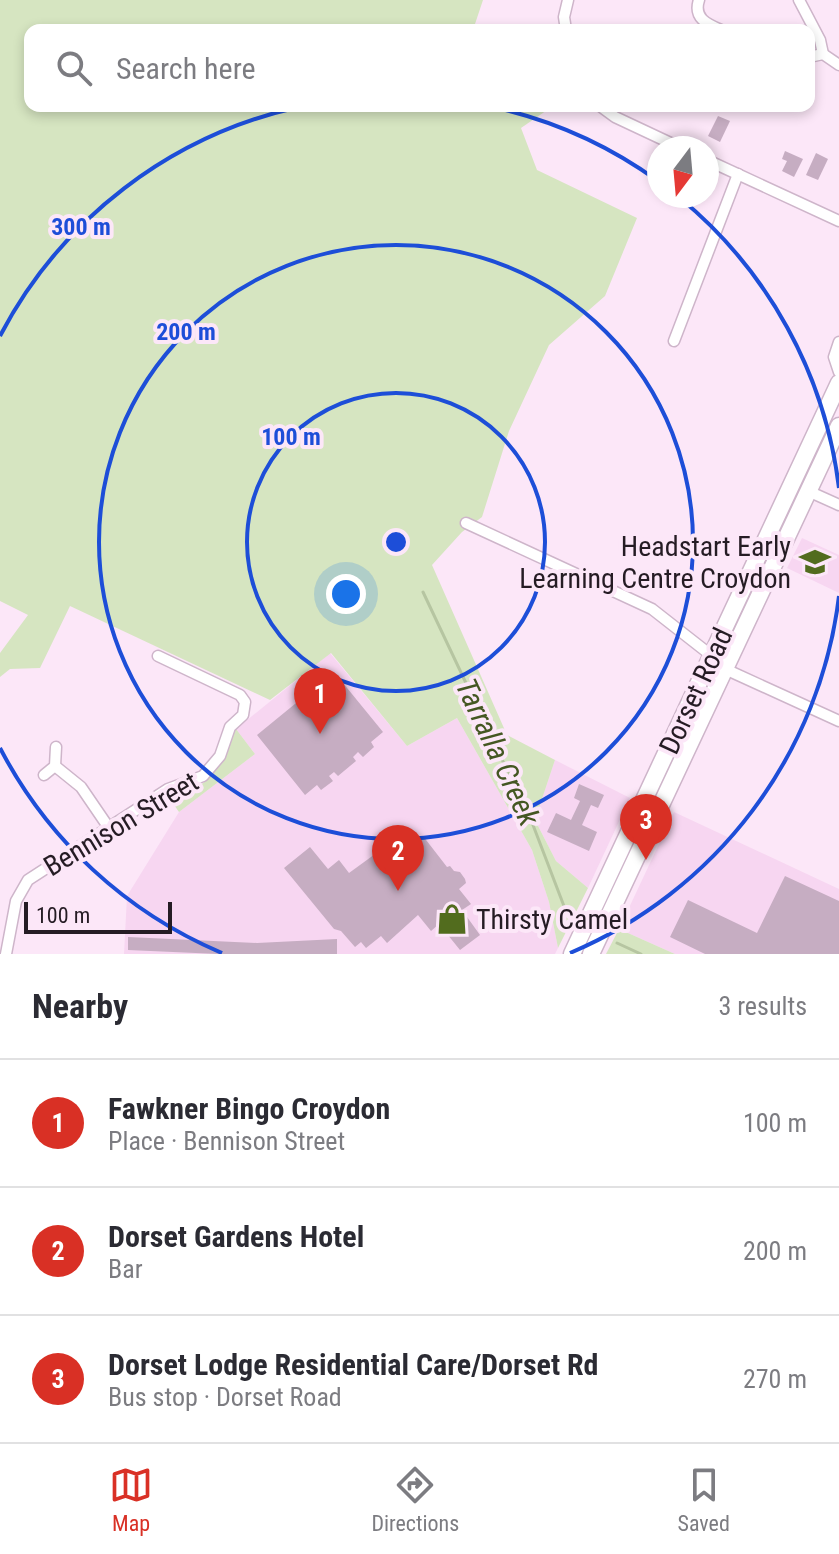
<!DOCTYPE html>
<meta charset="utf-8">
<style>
:root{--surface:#fff;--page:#f2f2f3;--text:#2b2b33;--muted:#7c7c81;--line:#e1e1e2;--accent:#d93025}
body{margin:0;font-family:"Roboto Condensed",sans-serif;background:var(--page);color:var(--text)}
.compass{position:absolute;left:647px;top:136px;width:72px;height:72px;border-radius:50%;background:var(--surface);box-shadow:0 4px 12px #0003;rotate:196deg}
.scale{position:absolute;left:24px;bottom:20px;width:148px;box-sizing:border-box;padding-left:8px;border:4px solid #251c24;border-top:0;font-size:22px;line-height:28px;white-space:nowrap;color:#251c24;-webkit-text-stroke:6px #fce7f8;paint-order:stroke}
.you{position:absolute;left:346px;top:594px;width:28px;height:28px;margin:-20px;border:6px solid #fff;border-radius:50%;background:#1a73e8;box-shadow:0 0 0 12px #1a73e833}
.badge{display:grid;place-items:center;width:52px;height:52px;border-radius:50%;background:var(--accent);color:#fff;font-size:26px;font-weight:700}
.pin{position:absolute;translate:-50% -66px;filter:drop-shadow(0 2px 4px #0008)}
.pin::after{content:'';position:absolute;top:42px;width:28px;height:24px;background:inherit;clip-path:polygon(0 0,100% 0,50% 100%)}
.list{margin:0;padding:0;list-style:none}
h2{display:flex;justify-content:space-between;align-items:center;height:104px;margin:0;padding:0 32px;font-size:34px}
h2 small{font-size:26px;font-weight:400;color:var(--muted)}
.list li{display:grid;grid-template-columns:52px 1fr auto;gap:24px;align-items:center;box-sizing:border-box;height:128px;padding:0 32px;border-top:2px solid var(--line)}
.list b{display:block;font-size:30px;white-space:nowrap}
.list p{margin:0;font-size:26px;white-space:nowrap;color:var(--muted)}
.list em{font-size:26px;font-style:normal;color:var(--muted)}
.icon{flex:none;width:44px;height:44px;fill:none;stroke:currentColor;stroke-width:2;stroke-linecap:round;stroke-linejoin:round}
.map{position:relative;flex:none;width:839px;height:954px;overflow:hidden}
.search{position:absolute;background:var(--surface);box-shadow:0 4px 12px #0003;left:24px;right:24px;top:24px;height:88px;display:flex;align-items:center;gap:20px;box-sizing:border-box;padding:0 28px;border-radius:16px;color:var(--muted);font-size:30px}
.sheet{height:488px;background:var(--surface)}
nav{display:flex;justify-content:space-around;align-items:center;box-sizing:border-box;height:112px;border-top:2px solid var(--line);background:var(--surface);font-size:22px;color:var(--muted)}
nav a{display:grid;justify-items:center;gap:4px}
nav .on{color:var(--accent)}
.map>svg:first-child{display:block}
.built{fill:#f7d6f1}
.green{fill:#d6e5c1}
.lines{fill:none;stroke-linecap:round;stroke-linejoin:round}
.stream{stroke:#b6c5a1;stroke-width:3}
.building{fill:#c6adc2}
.street-casing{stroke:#ceb5ca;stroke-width:13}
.primary-casing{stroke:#ceb5ca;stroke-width:19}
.street{stroke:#fff;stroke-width:10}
.primary{stroke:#fff;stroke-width:16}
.ring{fill:none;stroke:#1d4ed8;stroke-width:4}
.labels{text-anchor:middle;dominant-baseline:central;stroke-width:8;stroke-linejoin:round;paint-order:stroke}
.poi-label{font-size:28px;fill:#251c24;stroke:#fce7f8;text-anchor:end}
.street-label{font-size:28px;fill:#251c24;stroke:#fce7f8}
.water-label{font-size:30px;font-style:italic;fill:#445722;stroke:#fce7f8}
.centre{fill:#1d4ed8;stroke:#fce7f8;stroke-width:4}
.ring-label{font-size:24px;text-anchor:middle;font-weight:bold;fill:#1d4ed8;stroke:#fce7f8;stroke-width:8;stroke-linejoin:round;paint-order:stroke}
</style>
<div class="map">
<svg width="839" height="954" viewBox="0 0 839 954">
<rect width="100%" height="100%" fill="#fce7f8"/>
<g class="built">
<polygon points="802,538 839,555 839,593 787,568"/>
<polygon points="330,653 407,746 457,718 532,850 549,902 558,948 555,954 124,954 127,896 179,812 255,754 236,729"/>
<polygon points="555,760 630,798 588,888 556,861 535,820"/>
<polygon points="674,812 839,889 839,954 675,954 619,929"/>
</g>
<g class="green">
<polygon points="0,0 483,0 473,30 30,30 30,106 553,106 521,128 537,170 637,218 605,296 549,345 509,431 482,517 462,532 432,565 507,735 555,760 535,820 556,861 588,888 558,948 549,902 532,850 457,718 407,746 331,653 270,700 70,606 40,668 10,669 0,677 0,653 28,615 0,601"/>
<path d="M236 729 255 754 179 812 170 799C182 792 196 789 206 781 223 767 224 746 236 729Z"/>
<polygon points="619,929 675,954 606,954"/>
</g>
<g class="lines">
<g class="stream">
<polyline points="423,592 533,825 567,914"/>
<polyline points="617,943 641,954"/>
</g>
</g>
<g class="building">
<polygon points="718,116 730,121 720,142 708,136"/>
<polygon points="785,151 803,159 794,177 782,171 787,161 782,159"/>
<polygon points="816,153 828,159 818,180 806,175"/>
<polygon points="334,672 383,732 371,742 374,747 363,757 358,752 353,757 356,761 338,776 334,772 329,776 333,781 321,790 317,785 305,795 257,735"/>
<polygon points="579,784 604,795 598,808 591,805 582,825 597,832 589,851 547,832 556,813 571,820 580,801 574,798"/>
<polygon points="399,836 408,847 423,836 447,867 450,866 454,871 460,872 465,879 466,883 459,889 471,904 462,910 480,935 460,950 439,924 431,931 418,915 387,943 381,936 366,948 361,942 355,947 341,931 334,929 284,868 310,847 328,869 339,860 349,873 382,849 391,861 394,858 385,847"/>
<polygon points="785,876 839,901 839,954 705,954 670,937 688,900 757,933"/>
<polygon points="128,937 257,943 337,939 337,954 218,954 128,950"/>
</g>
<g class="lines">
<defs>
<g id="street">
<path d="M699 0C693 18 707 24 721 30"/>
<polyline points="799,0 820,40 823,54"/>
<polyline points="566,30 564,17 568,0"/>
<polyline points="809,57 823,54 839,65"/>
<polyline points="600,106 615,117 681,148"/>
<polyline points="707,160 839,221"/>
<polyline points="674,341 738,174"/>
<polyline points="839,342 834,357 839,372"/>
<polyline points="808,491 839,505"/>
<polyline points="466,523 652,609 712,656"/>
<polyline points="725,669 839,721"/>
<polyline points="55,766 81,787 109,828"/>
<polyline points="44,775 55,766 56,747"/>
<polyline points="6,954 16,901 28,880 168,789 203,776 220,756 230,727 243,715 245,702 240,695 158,656"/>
</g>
<g id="primary">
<polyline points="572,954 839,383"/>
<polyline points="591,954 839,426"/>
</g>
</defs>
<use href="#street" class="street-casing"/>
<use href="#primary" class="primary-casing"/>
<use href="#street" class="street"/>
<use href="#primary" class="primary"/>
</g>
<g class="ring">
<circle cx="396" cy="542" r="149"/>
<circle cx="396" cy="542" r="297"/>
<path d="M839 596A446 446 0 0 1 570 953M222 953A446 446 0 0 1 0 748M0 336A446 446 0 0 1 299 107M493 107A446 446 0 0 1 658 181M680 198A446 446 0 0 1 839 488"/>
</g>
<defs>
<symbol id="school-bare" viewBox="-9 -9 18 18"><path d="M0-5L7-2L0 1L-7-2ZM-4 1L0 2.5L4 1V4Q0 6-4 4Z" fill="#526c1e" stroke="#fce7f8" stroke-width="2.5" paint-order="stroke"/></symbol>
<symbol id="shop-bare" viewBox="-9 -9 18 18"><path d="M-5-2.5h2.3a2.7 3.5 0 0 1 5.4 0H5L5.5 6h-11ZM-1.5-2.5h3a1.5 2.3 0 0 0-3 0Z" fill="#526c1e" stroke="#fce7f8" stroke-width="2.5" paint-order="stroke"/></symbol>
</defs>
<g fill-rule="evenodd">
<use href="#school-bare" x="793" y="540" width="44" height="44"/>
<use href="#shop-bare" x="430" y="897" width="44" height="44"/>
</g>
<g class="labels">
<g class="poi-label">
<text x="791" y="546">Headstart Early<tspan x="791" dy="32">Learning Centre Croydon</tspan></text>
<text x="476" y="919" text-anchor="start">Thirsty Camel</text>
</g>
<g class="street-label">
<text transform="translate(696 691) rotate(-65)">Dorset Road</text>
<text transform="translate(121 824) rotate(-31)">Bennison Street</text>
</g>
<g class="water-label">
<text transform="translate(498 752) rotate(65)">Tarralla Creek</text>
</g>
</g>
<circle cx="396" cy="542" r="12" class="centre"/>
<g class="ring-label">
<text x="81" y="235">300 m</text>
<text x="186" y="340">200 m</text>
<text x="291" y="445">100 m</text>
</g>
</svg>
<svg class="compass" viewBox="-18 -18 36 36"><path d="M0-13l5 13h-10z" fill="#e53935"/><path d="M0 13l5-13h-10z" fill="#7c7c81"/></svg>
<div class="scale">100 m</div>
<div class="you"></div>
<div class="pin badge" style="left:320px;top:734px">1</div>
<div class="pin badge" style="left:398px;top:891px">2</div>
<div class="pin badge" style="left:646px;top:860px">3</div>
<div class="search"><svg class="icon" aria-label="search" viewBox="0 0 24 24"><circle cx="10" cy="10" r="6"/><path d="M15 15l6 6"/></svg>Search here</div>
</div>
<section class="sheet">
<h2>Nearby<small>3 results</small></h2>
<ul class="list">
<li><span class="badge">1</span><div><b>Fawkner Bingo Croydon</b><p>Place · Bennison Street</p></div><em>100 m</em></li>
<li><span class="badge">2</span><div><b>Dorset Gardens Hotel</b><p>Bar</p></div><em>200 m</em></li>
<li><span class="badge">3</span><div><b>Dorset Lodge Residential Care/Dorset Rd</b><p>Bus stop · Dorset Road</p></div><em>270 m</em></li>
</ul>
</section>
<nav>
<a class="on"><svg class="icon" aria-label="map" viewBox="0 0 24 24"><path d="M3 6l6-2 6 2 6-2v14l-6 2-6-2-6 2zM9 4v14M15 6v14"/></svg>Map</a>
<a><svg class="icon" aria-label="directions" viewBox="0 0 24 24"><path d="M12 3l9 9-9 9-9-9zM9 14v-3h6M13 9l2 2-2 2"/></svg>Directions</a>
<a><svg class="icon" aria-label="saved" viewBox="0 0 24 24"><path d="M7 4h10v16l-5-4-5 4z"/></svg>Saved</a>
</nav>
